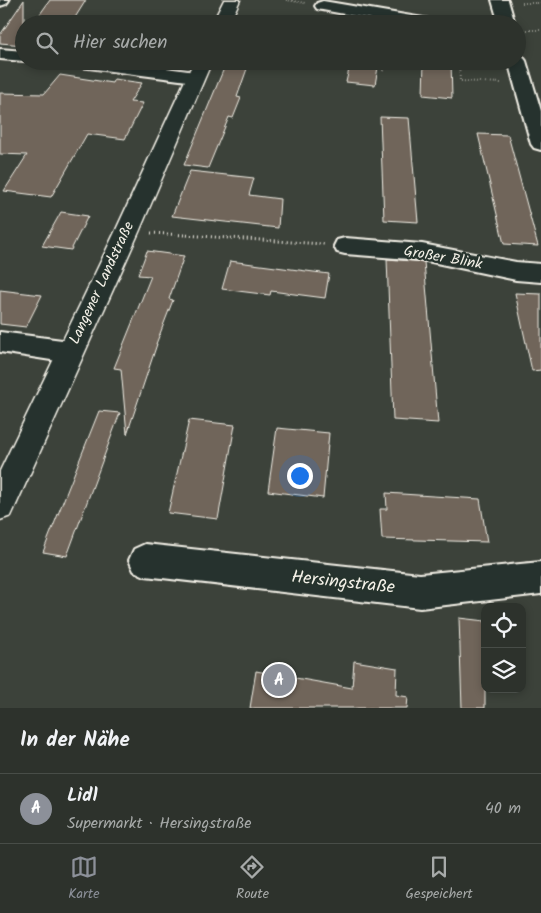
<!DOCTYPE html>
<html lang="de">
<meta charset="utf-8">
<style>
:root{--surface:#2d322c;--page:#353a34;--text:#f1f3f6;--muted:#a7aaa9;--line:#484d48;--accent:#8c9099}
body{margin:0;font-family:Kalam,sans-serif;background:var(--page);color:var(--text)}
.controls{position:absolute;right:15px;bottom:15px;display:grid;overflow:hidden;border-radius:10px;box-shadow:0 2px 8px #0003}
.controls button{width:45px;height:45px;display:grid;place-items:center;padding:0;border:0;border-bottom:1px solid var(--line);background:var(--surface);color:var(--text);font:25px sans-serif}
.you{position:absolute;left:299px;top:475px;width:18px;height:18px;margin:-12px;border:4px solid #fff;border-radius:50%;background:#1a73e8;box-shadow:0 0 0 8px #1a73e833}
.badge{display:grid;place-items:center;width:32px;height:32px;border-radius:50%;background:var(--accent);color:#fff;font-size:16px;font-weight:700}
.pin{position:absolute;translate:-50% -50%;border:2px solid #fff;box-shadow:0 1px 5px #0006}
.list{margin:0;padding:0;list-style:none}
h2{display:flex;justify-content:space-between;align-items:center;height:65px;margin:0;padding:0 20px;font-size:21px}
h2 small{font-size:16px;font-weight:400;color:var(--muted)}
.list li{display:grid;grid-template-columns:32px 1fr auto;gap:15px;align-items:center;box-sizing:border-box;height:70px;padding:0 20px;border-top:1px solid var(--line)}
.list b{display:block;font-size:19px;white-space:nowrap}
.list p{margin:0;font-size:16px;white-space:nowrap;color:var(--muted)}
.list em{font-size:16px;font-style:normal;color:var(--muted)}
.icon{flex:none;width:28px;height:28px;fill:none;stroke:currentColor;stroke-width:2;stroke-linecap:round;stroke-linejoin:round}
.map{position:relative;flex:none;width:541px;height:708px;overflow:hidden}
.search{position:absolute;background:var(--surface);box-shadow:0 2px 8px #0003;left:15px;right:15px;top:15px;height:55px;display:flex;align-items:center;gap:12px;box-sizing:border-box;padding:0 18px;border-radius:28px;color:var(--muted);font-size:19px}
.sheet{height:135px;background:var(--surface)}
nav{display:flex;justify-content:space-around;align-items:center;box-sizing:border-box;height:70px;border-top:1px solid var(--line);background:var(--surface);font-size:14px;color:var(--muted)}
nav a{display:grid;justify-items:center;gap:2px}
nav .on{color:var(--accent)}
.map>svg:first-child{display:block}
.building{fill:#70655a;stroke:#f4f1e8}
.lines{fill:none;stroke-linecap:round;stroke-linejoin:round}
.minor-casing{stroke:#f4f1e8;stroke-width:4}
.major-casing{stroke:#f4f1e8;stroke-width:3}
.path-far1{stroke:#f4f1e8;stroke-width:2;stroke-dasharray:0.5 2.5;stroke-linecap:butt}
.path{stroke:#f4f1e8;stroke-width:3;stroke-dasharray:1 3;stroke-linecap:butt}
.minor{fill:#26332d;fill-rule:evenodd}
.major{fill:#26332d;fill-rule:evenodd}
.labels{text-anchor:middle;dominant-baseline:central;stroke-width:4.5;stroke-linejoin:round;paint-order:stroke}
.street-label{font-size:15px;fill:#f4f1e8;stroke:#26332d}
.near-street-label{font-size:18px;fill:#f4f1e8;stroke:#26332d}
</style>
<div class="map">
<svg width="541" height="708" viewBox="0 0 541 708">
<rect width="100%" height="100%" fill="#3c423a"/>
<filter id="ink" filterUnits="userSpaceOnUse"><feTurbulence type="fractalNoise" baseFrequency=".02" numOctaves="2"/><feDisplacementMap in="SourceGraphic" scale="10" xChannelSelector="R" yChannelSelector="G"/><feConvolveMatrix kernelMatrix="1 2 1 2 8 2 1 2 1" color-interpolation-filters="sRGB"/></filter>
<g filter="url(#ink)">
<g class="building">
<polygon points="24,0 24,45 0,43 0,35"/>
<polygon points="50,0 86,0 71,24 33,24"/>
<polygon points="227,61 249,63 237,97 241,98 233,118 229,117 208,168 184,165"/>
<polygon points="351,61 379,61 375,85 346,82"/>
<polygon points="424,61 451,61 452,98 423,95"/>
<polygon points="60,75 112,83 114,79 142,83 130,102 143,103 125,139 87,134 51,197 4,191 27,155 0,154 0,93 44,94"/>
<polygon points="380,117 409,118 418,222 384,220"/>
<polygon points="478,134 508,135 538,246 504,244"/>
<polygon points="190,171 254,178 249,195 280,199 278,228 172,216"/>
<polygon points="61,212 88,216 71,250 42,246"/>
<polygon points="147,251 184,256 169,299 173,300 156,344 157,344 127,434 121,369 114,368 151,276 138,275"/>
<polygon points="387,259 424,262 438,423 393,420"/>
<polygon points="230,261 329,274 325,298 271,291 270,295 222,289"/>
<polygon points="0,290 42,295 26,327 0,324"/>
<polygon points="515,293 541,294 541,370 532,371"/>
<polygon points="99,411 120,413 67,556 43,552"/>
<polygon points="189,420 235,425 218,519 168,513"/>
<polygon points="277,428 329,433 323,498 268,491"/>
<polygon points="386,493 480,499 487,542 382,539 380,509 387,509"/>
<polygon points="459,618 485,621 485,708 462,708"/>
<polygon points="354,661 397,668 396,695 408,697 407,708 250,708 256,671 352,688"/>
</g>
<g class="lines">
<defs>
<g id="minor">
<polygon points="0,0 9,0 6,4 0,6"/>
<polygon points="492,0 508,0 515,24 499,24"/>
<polygon points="323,1 429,19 435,21 437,24 399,24 317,9 315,6 317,3"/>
<polygon points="0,49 24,51 24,61 0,59"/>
<polygon points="517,56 523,57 526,61 541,111 541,150 534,148 531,144 508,61 517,61"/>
<polygon points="64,61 115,61 195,72 201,73 204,77 201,81 195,82 73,66 67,65"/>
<polygon points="345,238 422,244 516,262 541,264 541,282 516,280 422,260 345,254 337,252 334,246 337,240"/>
<polygon points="0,332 70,341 79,345 83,352 79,359 70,363 0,352"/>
<polygon points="145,544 420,574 541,562 541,594 420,608 145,576 134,571 129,560 134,549"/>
</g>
<g id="major">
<polygon points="224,0 240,0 229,24 212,24"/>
<polygon points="194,61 212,61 139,232 11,516 0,520 0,471 115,232"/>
</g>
</defs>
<use href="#minor" class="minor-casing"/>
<use href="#major" class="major-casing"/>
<g class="path-far1">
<polyline points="286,0 305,3"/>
<polyline points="522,3 541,3"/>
<polyline points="524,30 541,30"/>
<polyline points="459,61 460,81 502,83"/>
<polyline points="383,71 385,61"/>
</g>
<polyline class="path" points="151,233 324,244"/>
<use href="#minor" class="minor"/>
<use href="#major" class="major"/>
</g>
</g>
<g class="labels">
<g class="street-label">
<text transform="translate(443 258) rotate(10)">Großer Blink</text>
<text transform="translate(102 283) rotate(-65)">Langener Landstraße</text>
</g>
<g class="near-street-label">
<text transform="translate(343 583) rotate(6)">Hersingstraße</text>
</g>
</g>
</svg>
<div class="controls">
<button><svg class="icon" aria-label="locate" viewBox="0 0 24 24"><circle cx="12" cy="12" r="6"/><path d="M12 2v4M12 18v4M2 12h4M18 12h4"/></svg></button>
<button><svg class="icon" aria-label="layers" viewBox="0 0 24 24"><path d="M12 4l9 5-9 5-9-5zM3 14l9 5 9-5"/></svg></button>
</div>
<div class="you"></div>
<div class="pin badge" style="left:279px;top:680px">A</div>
<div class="search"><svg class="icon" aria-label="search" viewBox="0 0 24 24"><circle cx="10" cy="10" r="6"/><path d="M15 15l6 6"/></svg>Hier suchen</div>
</div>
<section class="sheet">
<h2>In der Nähe<small></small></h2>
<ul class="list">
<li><span class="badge">A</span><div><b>Lidl</b><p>Supermarkt · Hersingstraße</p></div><em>40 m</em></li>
</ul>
</section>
<nav>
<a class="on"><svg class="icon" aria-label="map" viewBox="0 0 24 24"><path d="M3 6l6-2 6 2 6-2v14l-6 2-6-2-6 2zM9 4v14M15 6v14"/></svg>Karte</a>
<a><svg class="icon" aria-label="directions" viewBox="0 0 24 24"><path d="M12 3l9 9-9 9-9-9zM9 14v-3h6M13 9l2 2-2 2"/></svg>Route</a>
<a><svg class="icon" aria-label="saved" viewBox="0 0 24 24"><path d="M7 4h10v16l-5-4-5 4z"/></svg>Gespeichert</a>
</nav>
